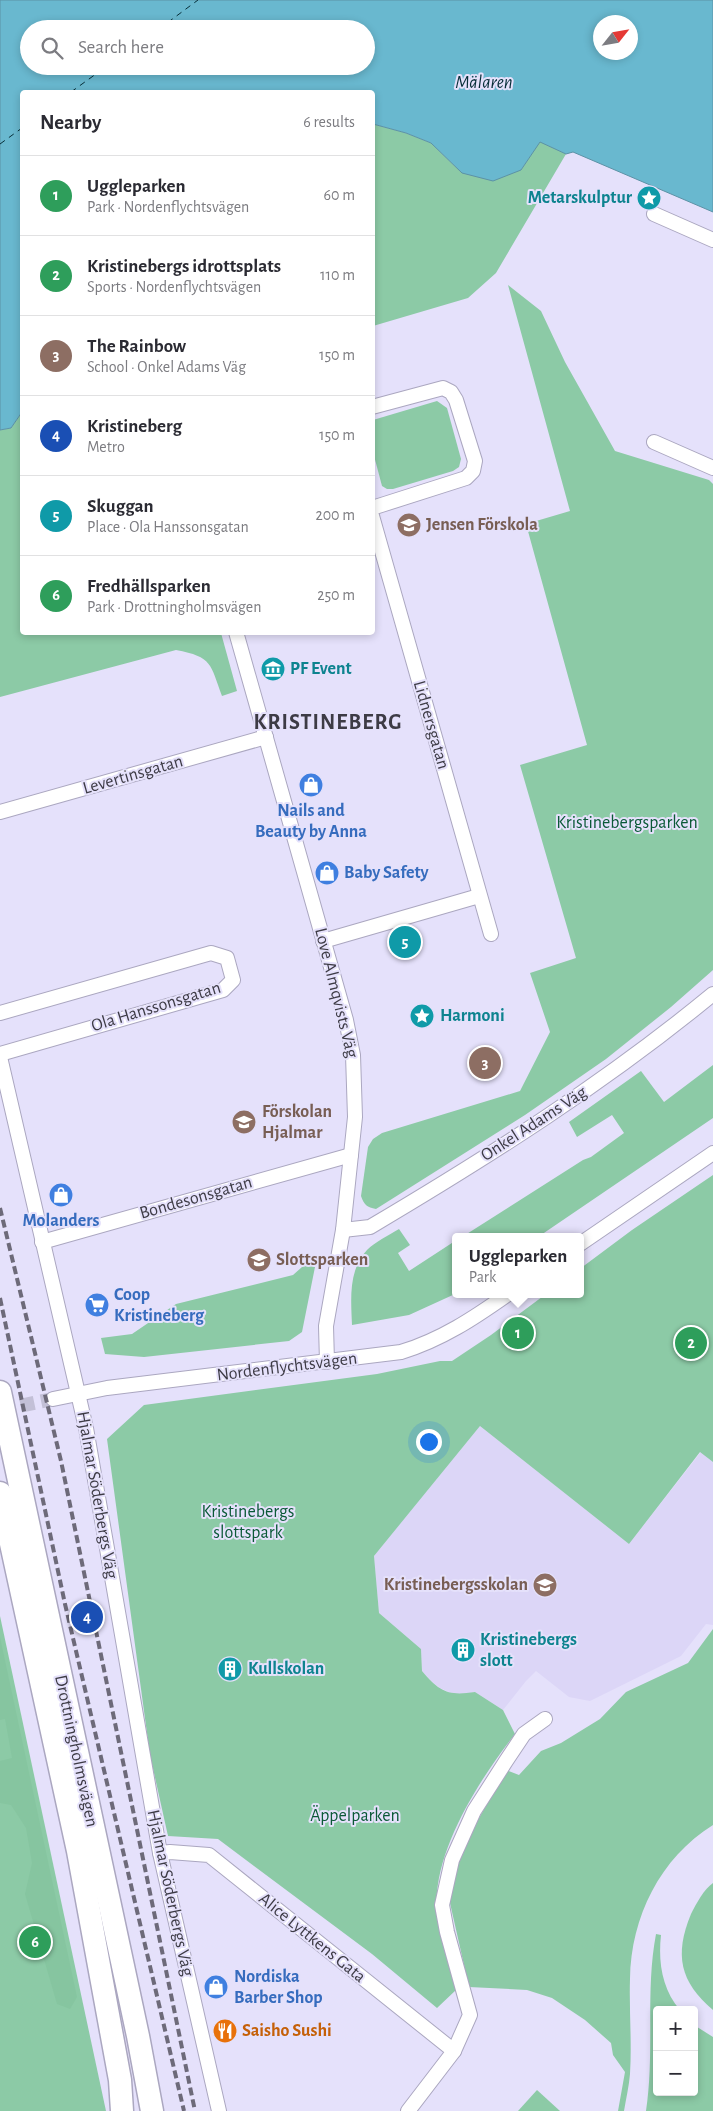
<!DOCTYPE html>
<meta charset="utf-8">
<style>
:root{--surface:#fff;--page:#f7f7f7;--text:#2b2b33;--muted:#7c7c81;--line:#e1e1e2;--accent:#5a8101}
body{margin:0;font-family:"Alegreya Sans",sans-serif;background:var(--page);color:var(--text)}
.controls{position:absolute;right:15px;bottom:15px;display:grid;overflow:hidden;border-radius:5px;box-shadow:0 2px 8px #0003}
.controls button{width:45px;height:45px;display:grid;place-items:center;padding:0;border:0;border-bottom:1px solid var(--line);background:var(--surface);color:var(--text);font:25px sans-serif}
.compass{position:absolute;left:593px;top:15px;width:45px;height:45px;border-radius:50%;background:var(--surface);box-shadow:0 2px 8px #0003;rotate:59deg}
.you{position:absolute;left:428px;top:1441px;width:18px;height:18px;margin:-12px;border:4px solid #fff;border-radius:50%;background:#1a73e8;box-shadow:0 0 0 8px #1a73e833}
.badge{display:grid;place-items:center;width:32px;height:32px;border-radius:50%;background:var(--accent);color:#fff;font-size:16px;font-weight:700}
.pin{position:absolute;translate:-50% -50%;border:2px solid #fff;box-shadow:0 1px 5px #0006}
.popup{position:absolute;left:452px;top:1233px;width:132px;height:65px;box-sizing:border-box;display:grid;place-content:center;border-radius:5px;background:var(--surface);filter:drop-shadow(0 1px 4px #0005);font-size:16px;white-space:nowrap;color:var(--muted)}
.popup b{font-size:19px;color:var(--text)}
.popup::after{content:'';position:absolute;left:50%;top:100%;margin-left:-10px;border:10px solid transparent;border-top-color:var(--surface)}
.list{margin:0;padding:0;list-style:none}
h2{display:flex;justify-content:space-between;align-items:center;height:65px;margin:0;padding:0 20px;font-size:21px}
h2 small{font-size:16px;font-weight:400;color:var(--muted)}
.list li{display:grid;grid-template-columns:32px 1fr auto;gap:15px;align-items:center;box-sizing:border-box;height:80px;padding:0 20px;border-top:1px solid var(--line)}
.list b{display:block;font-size:19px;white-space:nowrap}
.list p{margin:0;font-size:16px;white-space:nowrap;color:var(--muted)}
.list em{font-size:16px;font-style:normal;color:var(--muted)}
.icon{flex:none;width:28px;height:28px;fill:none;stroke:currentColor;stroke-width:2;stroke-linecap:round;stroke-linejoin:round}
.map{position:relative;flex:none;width:713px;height:2111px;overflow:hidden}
.search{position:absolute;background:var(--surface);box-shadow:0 2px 8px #0003;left:20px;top:20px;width:355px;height:55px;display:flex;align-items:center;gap:12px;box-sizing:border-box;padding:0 18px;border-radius:28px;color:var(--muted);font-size:19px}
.panel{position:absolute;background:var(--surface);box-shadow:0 2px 8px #0003;left:20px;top:90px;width:355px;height:545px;border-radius:5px}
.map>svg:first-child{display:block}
.built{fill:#dcd6f7}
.green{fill:#8ccaa6}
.forest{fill:#86c5a0}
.water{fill:#69b8cf;stroke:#5c92a6;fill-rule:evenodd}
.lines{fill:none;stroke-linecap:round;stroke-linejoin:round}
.ferry{stroke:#072e38;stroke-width:1;stroke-dasharray:6 5;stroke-linecap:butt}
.street-tunnel{stroke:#c3c0d7;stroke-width:14;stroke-dasharray:14 7;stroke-linecap:butt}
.street-casing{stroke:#aba7c0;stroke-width:16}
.primary-casing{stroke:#aba7c0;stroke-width:25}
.street{stroke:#fff;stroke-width:14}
.primary{stroke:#fff;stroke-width:22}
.rail{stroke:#6d6a79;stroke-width:4;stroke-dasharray:8 4;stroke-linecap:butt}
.labels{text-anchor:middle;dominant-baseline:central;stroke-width:4;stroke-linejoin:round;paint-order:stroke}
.culture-label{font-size:18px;font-weight:bold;fill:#0d838f;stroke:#e5e1fb;text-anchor:start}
.education-label{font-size:18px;font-weight:bold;fill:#785e54;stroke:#e5e1fb;text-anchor:start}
.street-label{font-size:18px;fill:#3d3b45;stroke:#e5e1fb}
.shop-label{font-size:18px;font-weight:bold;fill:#366cbe;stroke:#e5e1fb;text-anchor:start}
.park-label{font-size:18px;fill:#0a5937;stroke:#e5e1fb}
.food-label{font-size:18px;font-weight:bold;fill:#c56008;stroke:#e5e1fb;text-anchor:start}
.water-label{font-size:19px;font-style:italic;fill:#072e38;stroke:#e5e1fb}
.district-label{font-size:22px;font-weight:bold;letter-spacing:1px;fill:#3d3b45;stroke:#e5e1fb}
</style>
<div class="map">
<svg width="713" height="2111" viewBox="0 0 713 2111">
<rect width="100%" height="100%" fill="#e5e1fb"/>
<polygon class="built" points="480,1426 629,1544 701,1452 713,1462 713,1625 706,1624 681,1656 590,1701 569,1697 536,1671 526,1681 503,1710 475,1692 456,1695 440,1688 431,1681 422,1671 421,1649 379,1613 374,1556"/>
<g class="green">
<polygon points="373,124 406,133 431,143 462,173 521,170 540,141 566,154 496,273 468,298 373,326"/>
<path d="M508 285 541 311 565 362 615 451 709 480 713 484V970L671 1007 606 1059 525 1115 376 1209C367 1207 364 1205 361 1196L368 1147 373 1139 382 1133 520 1091 550 1032 530 973 576 958 520 765 587 745 526 524 570 511Z"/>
<polygon points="437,401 447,408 461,459 459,467 453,471 393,489 387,489 382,486 373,452 373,420"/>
<path d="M22 412V632L221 633 237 691 222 696C210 664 213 657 176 650L0 697V430L11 428Z"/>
<polygon points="713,1065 713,1118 538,1237 462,1237 583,1160 591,1157 624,1133 612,1115 577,1137 569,1122 641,1071 664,1102"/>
<path d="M713 1175V1462L700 1452 629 1544 480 1426 374 1556 379 1613 421 1649 422 1671C440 1692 448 1696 475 1692L503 1710 515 1734C481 1777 433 1851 437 1908 437 1917 441 1926 443 1934 447 1953 452 1972 456 1990L437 2008 372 1954 218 1839 168 1836 150 1755 107 1439 144 1405 377 1374 440 1361H452L491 1335 546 1294H580L581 1268 632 1230Z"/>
<path d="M399 1229 410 1245 398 1253 409 1271 455 1241V1294L409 1315 352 1325C351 1300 348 1270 367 1250 375 1242 389 1235 399 1229Z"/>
<polygon points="311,1259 316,1262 302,1332 289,1341 144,1357 105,1354 101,1338 132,1334 176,1304 293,1275"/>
<polygon points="0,1616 106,2111 0,2111"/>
<path d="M713 1629V1825C660 1858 631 1917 630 1979 629 2010 632 2042 630 2074 629 2086 626 2099 624 2111H618L625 2072 613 2055 611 2043 585 2020 552 1998 527 1990 469 1987 450 1903 458 1863 478 1820 506 1770 519 1775 541 1751 561 1743 600 1719 626 1692 688 1663Z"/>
<path d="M713 1883V2010C680 1982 674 1955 691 1914 696 1904 704 1889 713 1883Z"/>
<path d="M656 1934 661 1935C658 1962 662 1989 680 2010H657V2092H694V2025L713 2037V2111H646C655 2052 645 1992 656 1934Z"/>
<polygon points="537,2090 560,2111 518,2111"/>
</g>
<polygon class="forest" points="0,1637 77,1997 70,2009 57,2004 25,1894 32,1863 26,1828 11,1805 0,1803 0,1761 12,1758 5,1719 0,1720"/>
<path class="water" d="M0 0H713V212L573 152 566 154 540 142 521 170 493 181 462 173 431 143 406 133 373 124 372 92H22V412L11 428 0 430ZM600 22H630V52H600ZM29 29H366V66H29Z"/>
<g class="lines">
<g class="ferry">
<polyline points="159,29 198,0"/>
<polyline points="71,92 107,66"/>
<polyline points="0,144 22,128"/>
</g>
<polyline class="street-tunnel" points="0,1410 53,1399"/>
<defs>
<g id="street">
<polyline points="654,214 713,240"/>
<polyline points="372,407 443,388 451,392 456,400 475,461 473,471 466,478 372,508"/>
<polyline points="654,442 713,468"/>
<polyline points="372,516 491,934"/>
<polyline points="236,632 346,1020 353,1055 355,1117 343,1230 326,1326 327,1362"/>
<polyline points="0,812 266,737"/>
<polyline points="323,941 479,896"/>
<polyline points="0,1013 211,953 227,958 233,980 223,990 0,1054"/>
<polyline points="0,1057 86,1428 160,1853 219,2111"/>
<path d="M343 1230 370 1227C490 1156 606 1082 713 994"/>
<polyline points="42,1242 351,1155"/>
<polyline points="580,1244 713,1153"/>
<path d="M53 1399 107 1388 401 1352C441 1340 474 1318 508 1294"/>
<polyline points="160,1853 170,1852 209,1855 454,2051"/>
<polyline points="408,2111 454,2051 470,2015 447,1932 442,1905 452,1860 474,1811 506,1761 524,1734 545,1719"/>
</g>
<g id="primary">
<polyline points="0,1392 138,2036 152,2111"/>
<polyline points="0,1493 78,1851 120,2080 122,2111"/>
</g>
</defs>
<use href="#street" class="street-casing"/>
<use href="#primary" class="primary-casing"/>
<use href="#street" class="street"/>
<use href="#primary" class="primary"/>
<g class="rail">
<polyline points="0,1208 61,1461 195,2111"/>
<polyline points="0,1298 65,1604 184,2111"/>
</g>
</g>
<defs>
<symbol id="sight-disc" viewBox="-11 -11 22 22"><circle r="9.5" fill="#0f9aa8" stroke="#e5e1fb"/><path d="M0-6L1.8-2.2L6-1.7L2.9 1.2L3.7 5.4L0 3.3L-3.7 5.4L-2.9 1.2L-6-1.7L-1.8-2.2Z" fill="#fff"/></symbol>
<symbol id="school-disc" viewBox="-11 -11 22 22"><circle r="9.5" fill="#8d6e63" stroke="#e5e1fb"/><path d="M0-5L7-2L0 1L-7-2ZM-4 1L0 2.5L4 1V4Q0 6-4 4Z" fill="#fff"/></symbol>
<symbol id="museum-disc" viewBox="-11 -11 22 22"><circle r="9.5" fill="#0f9aa8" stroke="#e5e1fb"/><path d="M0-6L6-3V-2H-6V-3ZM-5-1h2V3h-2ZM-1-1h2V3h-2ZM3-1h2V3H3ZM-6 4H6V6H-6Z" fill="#fff"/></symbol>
<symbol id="shop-disc" viewBox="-11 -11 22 22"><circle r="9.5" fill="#3f7fe0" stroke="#e5e1fb"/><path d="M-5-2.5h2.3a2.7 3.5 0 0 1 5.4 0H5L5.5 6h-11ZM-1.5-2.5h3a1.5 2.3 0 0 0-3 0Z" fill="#fff"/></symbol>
<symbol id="supermarket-disc" viewBox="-11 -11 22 22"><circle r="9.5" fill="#3f7fe0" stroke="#e5e1fb"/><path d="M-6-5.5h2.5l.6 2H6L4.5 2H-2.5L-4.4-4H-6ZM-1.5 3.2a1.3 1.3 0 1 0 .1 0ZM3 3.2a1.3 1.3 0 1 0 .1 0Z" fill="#fff"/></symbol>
<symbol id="building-disc" viewBox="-11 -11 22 22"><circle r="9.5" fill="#0f9aa8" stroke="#e5e1fb"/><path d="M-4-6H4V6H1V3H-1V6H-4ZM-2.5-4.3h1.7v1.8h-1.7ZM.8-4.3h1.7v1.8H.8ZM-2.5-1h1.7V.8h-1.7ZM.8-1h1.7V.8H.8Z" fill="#fff"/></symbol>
<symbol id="restaurant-disc" viewBox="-11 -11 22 22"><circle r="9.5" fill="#e8710a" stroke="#e5e1fb"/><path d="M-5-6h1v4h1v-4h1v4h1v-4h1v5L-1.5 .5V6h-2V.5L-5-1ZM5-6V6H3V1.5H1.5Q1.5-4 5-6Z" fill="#fff"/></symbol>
</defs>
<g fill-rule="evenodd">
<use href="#sight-disc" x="635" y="184" width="28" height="28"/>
<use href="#school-disc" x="395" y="511" width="28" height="28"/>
<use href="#museum-disc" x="259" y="655" width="28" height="28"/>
<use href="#shop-disc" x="297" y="771" width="28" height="28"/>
<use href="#shop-disc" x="313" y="859" width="28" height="28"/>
<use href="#sight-disc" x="408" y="1002" width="28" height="28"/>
<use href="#school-disc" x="230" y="1108" width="28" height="28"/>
<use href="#shop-disc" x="47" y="1181" width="28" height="28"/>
<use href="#school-disc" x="245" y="1246" width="28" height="28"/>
<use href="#supermarket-disc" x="83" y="1291" width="28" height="28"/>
<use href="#school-disc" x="531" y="1571" width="28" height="28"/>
<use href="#building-disc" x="449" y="1636" width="28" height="28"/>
<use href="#building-disc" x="216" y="1655" width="28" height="28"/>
<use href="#shop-disc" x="202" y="1973" width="28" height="28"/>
<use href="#restaurant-disc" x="211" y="2017" width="28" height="28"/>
</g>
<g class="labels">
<g class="culture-label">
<text x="632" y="198" text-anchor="end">Metarskulptur</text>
<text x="290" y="669">PF Event</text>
<text x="440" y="1016">Harmoni</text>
<text x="480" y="1640">Kristinebergs<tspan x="480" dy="21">slott</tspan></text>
<text x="248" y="1669">Kullskolan</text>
</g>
<g class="education-label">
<text x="426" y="525">Jensen Förskola</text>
<text x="262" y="1112">Förskolan<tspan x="262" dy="21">Hjalmar</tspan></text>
<text x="276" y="1260">Slottsparken</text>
<text x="528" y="1585" text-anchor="end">Kristinebergsskolan</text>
</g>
<g class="street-label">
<text transform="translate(431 725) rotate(74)">Lidnersgatan</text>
<text transform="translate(133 775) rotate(-16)">Levertinsgatan</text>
<text transform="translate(336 993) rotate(76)">Love Almqvists Väg</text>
<text transform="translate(156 1007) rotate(-17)">Ola Hanssonsgatan</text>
<text transform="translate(534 1124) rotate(-33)">Onkel Adams Väg</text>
<text transform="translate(196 1198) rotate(-16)">Bondesonsgatan</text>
<text transform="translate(287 1367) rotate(-7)">Nordenflychtsvägen</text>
<text transform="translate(97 1495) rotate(80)">Hjalmar Söderbergs Väg</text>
<text transform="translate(76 1751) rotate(78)">Drottningholmsvägen</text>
<text transform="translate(170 1893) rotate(78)">Hjalmar Söderbergs Väg</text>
<text transform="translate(312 1938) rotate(39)">Alice Lyttkens Gata</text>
</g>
<g class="shop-label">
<text x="311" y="811" text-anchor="middle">Nails and<tspan x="311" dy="21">Beauty by Anna</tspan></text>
<text x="344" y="873">Baby Safety</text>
<text x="61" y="1221" text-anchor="middle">Molanders</text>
<text x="114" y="1295">Coop<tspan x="114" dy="21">Kristineberg</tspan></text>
<text x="234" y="1977">Nordiska<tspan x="234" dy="21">Barber Shop</tspan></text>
</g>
<g class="park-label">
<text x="627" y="823">Kristinebergsparken</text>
<text x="248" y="1512">Kristinebergs<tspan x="248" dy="21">slottspark</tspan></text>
<text x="355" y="1816">Äppelparken</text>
</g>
<g class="food-label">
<text x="242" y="2031">Saisho Sushi</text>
</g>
<g class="water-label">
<text x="484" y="82">Mälaren</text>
</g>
<g class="district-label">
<text x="328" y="722">KRISTINEBERG</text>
</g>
</g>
</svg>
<div class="controls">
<button>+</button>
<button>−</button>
</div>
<svg class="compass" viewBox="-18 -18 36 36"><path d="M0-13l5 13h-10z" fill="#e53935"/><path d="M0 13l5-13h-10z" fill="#7c7c81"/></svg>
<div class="you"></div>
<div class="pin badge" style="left:518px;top:1333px;background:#2e9e5b">1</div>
<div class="popup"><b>Uggleparken</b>Park</div>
<div class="pin badge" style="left:691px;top:1343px;background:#2e9e5b">2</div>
<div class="pin badge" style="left:485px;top:1063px;background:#8d6e63">3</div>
<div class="pin badge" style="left:87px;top:1617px;background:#1a4fb4">4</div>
<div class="pin badge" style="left:405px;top:942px;background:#0f9aa8">5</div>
<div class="pin badge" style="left:35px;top:1942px;background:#2e9e5b">6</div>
<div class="search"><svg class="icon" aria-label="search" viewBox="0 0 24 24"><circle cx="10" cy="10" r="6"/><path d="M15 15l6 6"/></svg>Search here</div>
<section class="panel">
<h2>Nearby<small>6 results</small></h2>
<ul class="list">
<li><span class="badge" style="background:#2e9e5b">1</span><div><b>Uggleparken</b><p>Park · Nordenflychtsvägen</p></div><em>60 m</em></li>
<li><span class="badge" style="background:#2e9e5b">2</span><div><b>Kristinebergs idrottsplats</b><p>Sports · Nordenflychtsvägen</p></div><em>110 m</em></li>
<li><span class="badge" style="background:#8d6e63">3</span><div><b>The Rainbow</b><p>School · Onkel Adams Väg</p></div><em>150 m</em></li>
<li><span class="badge" style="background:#1a4fb4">4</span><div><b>Kristineberg</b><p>Metro</p></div><em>150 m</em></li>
<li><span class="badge" style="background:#0f9aa8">5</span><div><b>Skuggan</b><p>Place · Ola Hanssonsgatan</p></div><em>200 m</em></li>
<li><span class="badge" style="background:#2e9e5b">6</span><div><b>Fredhällsparken</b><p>Park · Drottningholmsvägen</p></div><em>250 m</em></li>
</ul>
</section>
</div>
